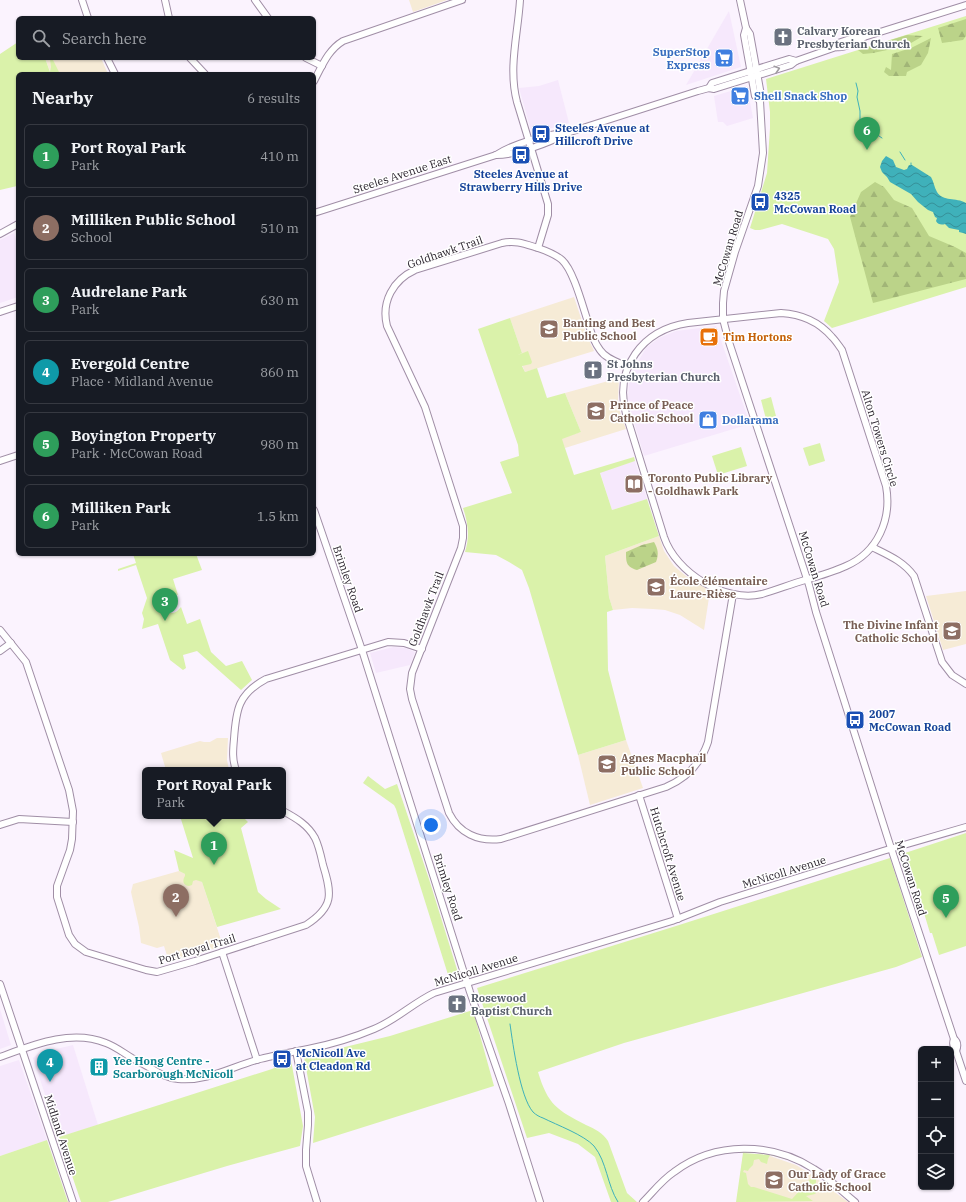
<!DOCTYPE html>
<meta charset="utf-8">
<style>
:root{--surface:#171b24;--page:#20242c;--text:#f1f3f6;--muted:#9ea1a6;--line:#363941;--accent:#3364d3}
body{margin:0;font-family:"IBM Plex Serif",serif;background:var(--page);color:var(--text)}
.controls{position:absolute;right:12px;bottom:12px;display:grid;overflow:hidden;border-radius:6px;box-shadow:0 1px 3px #0004}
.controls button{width:36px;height:36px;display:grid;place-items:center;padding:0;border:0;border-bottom:1px solid var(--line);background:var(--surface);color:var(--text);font:20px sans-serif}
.you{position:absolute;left:431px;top:825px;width:14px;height:14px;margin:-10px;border:3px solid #fff;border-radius:50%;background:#1a73e8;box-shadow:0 0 0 6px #1a73e833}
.badge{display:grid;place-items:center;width:26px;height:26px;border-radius:50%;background:var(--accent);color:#fff;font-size:13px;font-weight:700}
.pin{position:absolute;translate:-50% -33px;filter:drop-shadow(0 1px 2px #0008)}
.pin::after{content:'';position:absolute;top:21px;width:14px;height:12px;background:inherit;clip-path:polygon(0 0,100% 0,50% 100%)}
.popup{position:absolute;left:142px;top:767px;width:144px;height:52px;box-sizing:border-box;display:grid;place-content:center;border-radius:6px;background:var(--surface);filter:drop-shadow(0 1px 3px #0005);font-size:13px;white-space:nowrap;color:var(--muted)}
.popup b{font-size:15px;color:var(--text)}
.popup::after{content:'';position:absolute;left:50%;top:100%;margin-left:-8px;border:8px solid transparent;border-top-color:var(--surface)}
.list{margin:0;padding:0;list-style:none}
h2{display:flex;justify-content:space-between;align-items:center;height:52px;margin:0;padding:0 16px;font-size:17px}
h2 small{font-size:13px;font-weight:400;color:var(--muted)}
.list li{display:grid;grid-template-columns:26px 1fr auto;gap:12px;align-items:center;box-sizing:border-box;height:64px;margin:0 8px 8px;padding:0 8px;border:1px solid var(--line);border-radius:6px}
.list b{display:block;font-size:15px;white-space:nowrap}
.list p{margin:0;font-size:13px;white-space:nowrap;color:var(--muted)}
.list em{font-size:13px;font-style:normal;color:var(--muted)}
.icon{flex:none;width:22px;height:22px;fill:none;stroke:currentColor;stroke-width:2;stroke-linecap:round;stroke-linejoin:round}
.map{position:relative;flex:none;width:966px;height:1202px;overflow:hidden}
.search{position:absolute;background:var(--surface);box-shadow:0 1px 3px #0004;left:16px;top:16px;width:300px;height:44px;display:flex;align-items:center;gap:10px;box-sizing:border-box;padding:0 14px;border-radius:6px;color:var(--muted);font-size:15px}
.panel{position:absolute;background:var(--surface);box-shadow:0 1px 3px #0004;left:16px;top:72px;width:300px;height:484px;border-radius:6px}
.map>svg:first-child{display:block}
.built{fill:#f6e8fc}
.education{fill:#f6ebd6}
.green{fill:#daf2aa}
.forest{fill:url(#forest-firs)}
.water{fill:url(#water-waves)}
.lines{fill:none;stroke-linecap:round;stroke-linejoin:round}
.stream{stroke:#3fb1ba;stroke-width:1}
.secondary-casing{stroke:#a08ea6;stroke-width:8}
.secondary{stroke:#fff;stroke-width:6}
.oneway{stroke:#a09ca1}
.labels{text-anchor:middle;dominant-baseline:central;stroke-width:3;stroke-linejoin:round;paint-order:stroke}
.worship-label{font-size:11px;font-weight:bold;fill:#5b616d;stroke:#fff;text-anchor:start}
.shop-label{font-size:11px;font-weight:bold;fill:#366cbe;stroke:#fff;text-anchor:start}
.transit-label{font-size:11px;font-weight:bold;fill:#164399;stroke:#fff;text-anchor:start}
.street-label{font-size:11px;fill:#2b242e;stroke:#fff}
.education-label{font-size:11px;font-weight:bold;fill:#785e54;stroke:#fff;text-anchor:start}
.food-label{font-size:11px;font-weight:bold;fill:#c56008;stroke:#fff;text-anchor:start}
.culture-label{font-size:11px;font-weight:bold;fill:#0d838f;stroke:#fff;text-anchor:start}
</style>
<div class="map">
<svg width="966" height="1202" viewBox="0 0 966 1202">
<defs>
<pattern id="forest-firs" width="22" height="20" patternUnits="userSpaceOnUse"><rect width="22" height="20" fill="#bbd389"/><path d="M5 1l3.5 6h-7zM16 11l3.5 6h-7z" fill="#a1b577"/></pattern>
<pattern id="water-waves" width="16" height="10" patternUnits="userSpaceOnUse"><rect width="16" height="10" fill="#3fb1ba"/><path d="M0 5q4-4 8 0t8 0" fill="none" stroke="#359098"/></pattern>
</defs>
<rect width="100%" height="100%" fill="#fbf3fe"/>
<g class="built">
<polygon points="729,11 741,67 686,85"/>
<polygon points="558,80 569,123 532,134 519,88 539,86"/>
<polygon points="747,86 753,118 727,126 723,122 718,122 714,96"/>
<polygon points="14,233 18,246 18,297 0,303 0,240"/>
<polygon points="716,326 750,424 644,456 631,412 628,399 629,381 636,365 646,348 659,338 676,331"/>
<polygon points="635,461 647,499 612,510 600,472"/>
<polygon points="393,647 405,648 415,652 410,665 376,673 370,653"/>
<polygon points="0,1009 11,1045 0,1049"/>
<polygon points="73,1045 98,1125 59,1137 33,1058 39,1053"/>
<polygon points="19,1060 47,1140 0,1156 0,1066"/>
</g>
<g class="education">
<polygon points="409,0 447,0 413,12"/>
<polygon points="45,58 101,58 108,74 51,74"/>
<polygon points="574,297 587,336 594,351 525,372 518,355 522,353 510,318"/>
<polygon points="619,378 618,400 619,409 626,429 565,448 561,438 581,432 565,393"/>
<polygon points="659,536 664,551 674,566 686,576 710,591 704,630 680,615 665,610 653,609 632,608 613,610 609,597 605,556"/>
<polygon points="966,591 966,644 943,650 926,596"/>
<polygon points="217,738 228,738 227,760 229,770 166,770 161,753 200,741 204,742 210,742"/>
<polygon points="626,740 643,788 590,805 578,755"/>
<polygon points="179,871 202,882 223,946 169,962 164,946 157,948 141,943 139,927 131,892 133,884"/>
<polygon points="755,1154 770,1156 796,1165 812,1175 848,1202 737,1202 743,1155"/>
</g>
<g class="green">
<polygon points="966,16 966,287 832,328 824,321 839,282 834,249 828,239 782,224 760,230 755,230 750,228 767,173 770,128 770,112 766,79"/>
<polygon points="18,42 18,58 45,58 50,72 51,67 50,59 52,58 60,74 18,74 17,186 0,190 0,54"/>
<path d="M510 318 522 353 518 355 528 351 532 362 531 364 522 366 525 372 537 368 547 398 565 393 581 432 562 439 574 475 634 457 635 461 600 473 612 510 647 499 659 536 605 556 609 597 613 610 607 612 608 670 626 740 578 755 529 588 522 570 509 562 496 555 465 552C470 536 468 523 463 508L512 493 500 462 519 456 518 445 478 329Z"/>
<polygon points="771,397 776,416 766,419 761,400"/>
<polygon points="820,443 825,461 809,466 803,448"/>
<polygon points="741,447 747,466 718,475 712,456"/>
<path d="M133 554H196L202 570 173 579 178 595C152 587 165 628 181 607L187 624 200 619 211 652 226 666 242 661 252 680 241 690 197 651 183 655 186 668 183 670 170 660 158 624 142 629 144 619 142 613 147 598 136 565 118 571V569L136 563Z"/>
<polygon points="368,776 385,789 397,784 429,879 460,979 450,981 396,809 394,805 363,783"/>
<path d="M180 816H242L248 822 241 828 258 892 266 899 281 909 217 927 202 882 196 880 193 881 192 885 189 886C183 885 182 881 185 876V874L179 871 174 850 193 858Z"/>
<polygon points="966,833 966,946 939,955 932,933 930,933 924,913 925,912 905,853"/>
<path d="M890 858 922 957 896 967 624 1043 538 1072C548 1105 557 1110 586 1125 595 1129 603 1133 608 1141L627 1193 637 1202H611L595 1157 578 1144 549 1133 527 1138 477 988 676 926Z"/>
<polygon points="473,1010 494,1086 313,1143 315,1117 304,1057 390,1036"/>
<polygon points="291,1060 303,1126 300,1146 227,1166 108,1202 81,1202 59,1137 272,1069"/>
<polygon points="47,1140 68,1202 0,1202 0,1156"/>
<polygon points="739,1151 765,1152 790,1159 792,1161 770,1155 768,1159 767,1164 761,1162 759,1159 754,1160 753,1165 749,1169 748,1171 744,1170 743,1172 746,1173 748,1184 751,1187 754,1187 792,1199 814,1175 816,1177 816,1193 815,1194 806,1196 813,1201 736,1202 743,1153 770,1155 757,1153 740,1153"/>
</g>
<g class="forest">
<polygon points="966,19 966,36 963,40 942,43 938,28"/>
<polygon points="907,35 923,36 906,46 873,53 863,54 858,50"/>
<polygon points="931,38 928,53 921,65 907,72 906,76 889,76 884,72 886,67 891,70 892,54 911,48"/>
<polygon points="875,182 884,187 894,200 912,208 929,236 955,247 966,253 966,279 873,303 850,217 861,192"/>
<path d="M654 542C658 549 659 554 656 562L637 570C626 567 626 562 626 552L642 545Z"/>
</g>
<path class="water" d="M886 156 893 160 896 167 904 170 907 169 909 165H912L931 177C934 182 934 187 937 192 943 202 956 197 966 203V234L963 233 959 232V230L949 228 945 224C942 225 938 225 936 221L937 218 935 217 933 212 928 210 918 202 911 194 890 182 887 177 882 172 880 167 882 161Z"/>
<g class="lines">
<g class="stream">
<polyline points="856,83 858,91 857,97 860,111 860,124 871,128"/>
<polyline points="876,134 882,138"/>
<polyline points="900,152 905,160"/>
<polyline points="911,165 911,163"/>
<path d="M510 1024C513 1045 520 1097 533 1112 536 1115 540 1117 543 1118 557 1125 584 1135 594 1146 607 1162 607 1185 618 1202"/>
</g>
<defs>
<g id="secondary">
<polyline points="82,0 88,18"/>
<polyline points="165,0 169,18"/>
<polyline points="255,0 268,18"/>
<path d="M520 0C518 34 508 68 517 102L548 204V215L538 248"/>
<path d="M740 0 746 28 750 34 761 95 760 101 763 153 758 186 735 252 724 291 723 303V319L729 342 809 585 816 612 889 842 954 1039C958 1042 958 1046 956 1051"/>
<polyline points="746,28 744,35 755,96 760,101"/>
<polyline points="836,47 838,43 859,36 864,37"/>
<polyline points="107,58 115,74"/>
<polyline points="190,58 205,74"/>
<polyline points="306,58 322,66"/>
<path d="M314 81C322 66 328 50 343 41L462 0"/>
<polyline points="709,88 712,83 789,59 796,61"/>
<path d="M496 155C517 155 549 143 567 133L698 91 709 88 714 89 791 65 796 61 836 47C842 49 859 42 864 37L966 5"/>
<path d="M314 213 496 155C513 144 546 134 566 133"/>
<polyline points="0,234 18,224"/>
<polyline points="0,312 18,306"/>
<path d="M781 313C801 314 819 322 832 337 836 341 839 346 842 350L886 486C892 519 878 552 846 566 833 572 819 576 805 580 791 584 776 590 762 594 725 603 676 573 664 537L626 414C614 368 642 330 688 323Z"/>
<path d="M628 367C618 362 606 359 600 350 594 342 591 333 589 325 583 308 574 271 562 260 555 254 547 251 538 248 525 244 516 240 502 243L415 270C393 280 381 302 387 326L425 407 463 526V538L461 548 412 673 410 689 412 699 449 813C459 833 478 842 501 839L666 787C687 778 701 763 708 742L733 594"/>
<polyline points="0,461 18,455"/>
<polyline points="314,510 362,650 470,992 509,1104 540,1202"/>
<path d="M872 547C888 555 903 561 914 576L942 662 952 675 966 684"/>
<path d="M0 630 26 662 69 790 73 811 72 839 70 850 57 886V897L69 935 75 944 86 952 146 970 157 972 195 961 306 925C334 907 332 894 323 865 321 856 319 846 315 838 308 825 296 818 283 811"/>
<polyline points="0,651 11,643"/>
<path d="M236 770C232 759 233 750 234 739 236 710 238 694 266 679L388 642 404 643 422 649"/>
<polyline points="639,795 678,919"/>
<polyline points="0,825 19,819 73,822"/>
<polyline points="222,952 257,1060"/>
<polyline points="0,984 73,1202"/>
<path d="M954 1039C952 1044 953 1047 956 1051L966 1081"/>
<polyline points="296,1051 308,1112 308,1125 306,1150 306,1166 317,1202"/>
<path d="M0 1057C33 1045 71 1029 106 1043 117 1047 126 1055 137 1061 151 1067 163 1078 178 1079 207 1082 233 1066 260 1059 276 1055 292 1052 308 1049 328 1045 355 1037 374 1029 396 1020 413 1003 434 993L672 921 720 902 883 851 966 827"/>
<path d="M643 1202C653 1192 662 1180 674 1172 715 1141 772 1142 814 1169 829 1178 841 1191 855 1202"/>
</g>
</defs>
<use href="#secondary" class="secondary-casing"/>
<use href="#secondary" class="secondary"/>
</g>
<defs><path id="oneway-chevron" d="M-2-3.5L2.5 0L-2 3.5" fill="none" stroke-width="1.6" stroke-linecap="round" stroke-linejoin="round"/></defs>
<use class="oneway" href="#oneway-chevron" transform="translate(777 69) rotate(-17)"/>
<defs>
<symbol id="church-square" viewBox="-11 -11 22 22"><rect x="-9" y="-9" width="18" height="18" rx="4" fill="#6b7280" stroke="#fff"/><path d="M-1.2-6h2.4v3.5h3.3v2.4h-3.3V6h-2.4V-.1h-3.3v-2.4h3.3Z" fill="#fff"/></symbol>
<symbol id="supermarket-square" viewBox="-11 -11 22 22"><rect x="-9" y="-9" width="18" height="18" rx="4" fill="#3f7fe0" stroke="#fff"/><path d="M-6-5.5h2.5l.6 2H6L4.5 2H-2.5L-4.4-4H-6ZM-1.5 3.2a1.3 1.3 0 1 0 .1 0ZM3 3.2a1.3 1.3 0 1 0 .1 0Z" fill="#fff"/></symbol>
<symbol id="bus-square" viewBox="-11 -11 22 22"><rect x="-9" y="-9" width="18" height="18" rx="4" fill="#1a4fb4" stroke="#fff"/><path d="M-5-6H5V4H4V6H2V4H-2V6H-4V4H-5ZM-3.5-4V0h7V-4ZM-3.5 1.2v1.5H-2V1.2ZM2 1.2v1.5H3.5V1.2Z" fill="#fff"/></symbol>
<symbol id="school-square" viewBox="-11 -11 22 22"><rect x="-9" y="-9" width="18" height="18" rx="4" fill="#8d6e63" stroke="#fff"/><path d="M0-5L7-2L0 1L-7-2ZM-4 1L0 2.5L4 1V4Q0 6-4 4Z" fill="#fff"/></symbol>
<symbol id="cafe-square" viewBox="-11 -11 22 22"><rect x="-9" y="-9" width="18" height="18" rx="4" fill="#e8710a" stroke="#fff"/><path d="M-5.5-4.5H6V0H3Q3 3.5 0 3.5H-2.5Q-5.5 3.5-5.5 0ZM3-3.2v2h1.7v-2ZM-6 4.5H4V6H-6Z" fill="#fff"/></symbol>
<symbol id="shop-square" viewBox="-11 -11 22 22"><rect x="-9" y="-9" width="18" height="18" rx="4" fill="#3f7fe0" stroke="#fff"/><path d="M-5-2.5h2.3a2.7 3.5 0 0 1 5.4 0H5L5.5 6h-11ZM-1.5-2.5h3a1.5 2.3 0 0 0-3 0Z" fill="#fff"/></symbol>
<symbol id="library-square" viewBox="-11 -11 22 22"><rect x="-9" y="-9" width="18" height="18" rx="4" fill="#8d6e63" stroke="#fff"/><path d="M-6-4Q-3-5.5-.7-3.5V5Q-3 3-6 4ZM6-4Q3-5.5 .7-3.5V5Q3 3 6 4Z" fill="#fff"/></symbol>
<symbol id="building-square" viewBox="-11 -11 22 22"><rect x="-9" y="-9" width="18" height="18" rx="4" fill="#0f9aa8" stroke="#fff"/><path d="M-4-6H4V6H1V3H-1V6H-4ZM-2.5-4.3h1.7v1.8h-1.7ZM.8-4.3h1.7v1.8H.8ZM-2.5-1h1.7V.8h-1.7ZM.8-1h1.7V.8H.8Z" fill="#fff"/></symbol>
</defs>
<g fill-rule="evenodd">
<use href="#church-square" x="772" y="26" width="22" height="22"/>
<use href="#supermarket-square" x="713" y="47" width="22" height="22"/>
<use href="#supermarket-square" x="729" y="85" width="22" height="22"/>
<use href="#bus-square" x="530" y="123" width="22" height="22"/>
<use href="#bus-square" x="510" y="144" width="22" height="22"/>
<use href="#bus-square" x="749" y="191" width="22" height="22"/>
<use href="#school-square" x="538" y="318" width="22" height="22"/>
<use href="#cafe-square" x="698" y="326" width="22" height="22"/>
<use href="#church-square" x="582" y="359" width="22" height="22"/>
<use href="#school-square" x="585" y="400" width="22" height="22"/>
<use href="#shop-square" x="697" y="409" width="22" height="22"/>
<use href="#library-square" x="623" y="473" width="22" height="22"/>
<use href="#school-square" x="645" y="576" width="22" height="22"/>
<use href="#school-square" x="941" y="620" width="22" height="22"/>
<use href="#bus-square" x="844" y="709" width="22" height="22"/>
<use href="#school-square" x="596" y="753" width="22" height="22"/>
<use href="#church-square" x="446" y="993" width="22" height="22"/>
<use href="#bus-square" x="271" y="1048" width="22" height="22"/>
<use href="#building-square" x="88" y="1056" width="22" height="22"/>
<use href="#school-square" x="763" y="1169" width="22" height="22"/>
</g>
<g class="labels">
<g class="worship-label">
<text x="797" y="31">Calvary Korean<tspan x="797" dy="13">Presbyterian Church</tspan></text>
<text x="607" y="364">St Johns<tspan x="607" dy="13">Presbyterian Church</tspan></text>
<text x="471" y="998">Rosewood<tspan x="471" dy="13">Baptist Church</tspan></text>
</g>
<g class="shop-label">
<text x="710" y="52" text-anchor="end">SuperStop<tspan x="710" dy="13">Express</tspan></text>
<text x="754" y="96">Shell Snack Shop</text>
<text x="722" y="420">Dollarama</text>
</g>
<g class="transit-label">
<text x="555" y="128">Steeles Avenue at<tspan x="555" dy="13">Hillcroft Drive</tspan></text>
<text x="521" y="174" text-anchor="middle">Steeles Avenue at<tspan x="521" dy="13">Strawberry Hills Drive</tspan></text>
<text x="774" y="196">4325<tspan x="774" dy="13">McCowan Road</tspan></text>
<text x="869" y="714">2007<tspan x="869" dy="13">McCowan Road</tspan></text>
<text x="296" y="1053">McNicoll Ave<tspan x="296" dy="13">at Cleadon Rd</tspan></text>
</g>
<g class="street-label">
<text transform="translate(402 174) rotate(-18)">Steeles Avenue East</text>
<text transform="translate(728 248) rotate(-73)">McCowan Road</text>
<text transform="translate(445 252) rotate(-19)">Goldhawk Trail</text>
<text transform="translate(880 438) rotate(73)">Alton Towers Circle</text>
<text transform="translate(814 569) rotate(73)">McCowan Road</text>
<text transform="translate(348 579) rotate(71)">Brimley Road</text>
<text transform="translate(426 609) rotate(-69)">Goldhawk Trail</text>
<text transform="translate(668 854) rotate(73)">Hutchcroft Avenue</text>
<text transform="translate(784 872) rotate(-17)">McNicoll Avenue</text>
<text transform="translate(911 878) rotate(72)">McCowan Road</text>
<text transform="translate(448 887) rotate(72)">Brimley Road</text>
<text transform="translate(197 949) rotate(-17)">Port Royal Trail</text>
<text transform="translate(476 970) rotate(-17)">McNicoll Avenue</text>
<text transform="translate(61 1135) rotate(72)">Midland Avenue</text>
</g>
<g class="education-label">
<text x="563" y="323">Banting and Best<tspan x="563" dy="13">Public School</tspan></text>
<text x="610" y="405">Prince of Peace<tspan x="610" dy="13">Catholic School</tspan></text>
<text x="648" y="478">Toronto Public Library<tspan x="648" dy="13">- Goldhawk Park</tspan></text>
<text x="670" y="581">École élémentaire<tspan x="670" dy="13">Laure-Rièse</tspan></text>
<text x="938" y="625" text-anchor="end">The Divine Infant<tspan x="938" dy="13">Catholic School</tspan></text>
<text x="621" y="758">Agnes Macphail<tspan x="621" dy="13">Public School</tspan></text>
<text x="788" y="1174">Our Lady of Grace<tspan x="788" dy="13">Catholic School</tspan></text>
</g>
<g class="food-label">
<text x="723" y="337">Tim Hortons</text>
</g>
<g class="culture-label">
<text x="113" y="1061">Yee Hong Centre -<tspan x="113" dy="13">Scarborough McNicoll</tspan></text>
</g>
</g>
</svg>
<div class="controls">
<button>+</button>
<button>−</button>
<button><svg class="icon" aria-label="locate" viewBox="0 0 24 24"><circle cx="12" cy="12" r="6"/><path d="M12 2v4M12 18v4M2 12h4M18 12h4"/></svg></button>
<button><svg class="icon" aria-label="layers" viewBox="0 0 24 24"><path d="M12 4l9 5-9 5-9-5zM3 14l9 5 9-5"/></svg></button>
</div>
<div class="you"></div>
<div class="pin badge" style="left:214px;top:865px;background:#2e9e5b">1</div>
<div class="popup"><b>Port Royal Park</b>Park</div>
<div class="pin badge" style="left:176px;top:917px;background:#8d6e63">2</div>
<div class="pin badge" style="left:165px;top:621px;background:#2e9e5b">3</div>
<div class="pin badge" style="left:50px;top:1082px;background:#0f9aa8">4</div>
<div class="pin badge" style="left:946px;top:918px;background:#2e9e5b">5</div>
<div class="pin badge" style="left:867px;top:150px;background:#2e9e5b">6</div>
<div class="search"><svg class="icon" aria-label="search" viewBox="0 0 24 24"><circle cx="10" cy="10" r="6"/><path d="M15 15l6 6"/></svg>Search here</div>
<section class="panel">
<h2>Nearby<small>6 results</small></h2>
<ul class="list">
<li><span class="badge" style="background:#2e9e5b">1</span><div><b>Port Royal Park</b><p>Park</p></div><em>410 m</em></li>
<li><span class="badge" style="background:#8d6e63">2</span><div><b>Milliken Public School</b><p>School</p></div><em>510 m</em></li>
<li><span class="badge" style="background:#2e9e5b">3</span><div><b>Audrelane Park</b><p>Park</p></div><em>630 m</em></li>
<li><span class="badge" style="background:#0f9aa8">4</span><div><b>Evergold Centre</b><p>Place · Midland Avenue</p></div><em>860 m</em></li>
<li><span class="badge" style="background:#2e9e5b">5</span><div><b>Boyington Property</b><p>Park · McCowan Road</p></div><em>980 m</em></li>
<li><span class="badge" style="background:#2e9e5b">6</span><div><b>Milliken Park</b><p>Park</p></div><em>1.5 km</em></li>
</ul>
</section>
</div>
